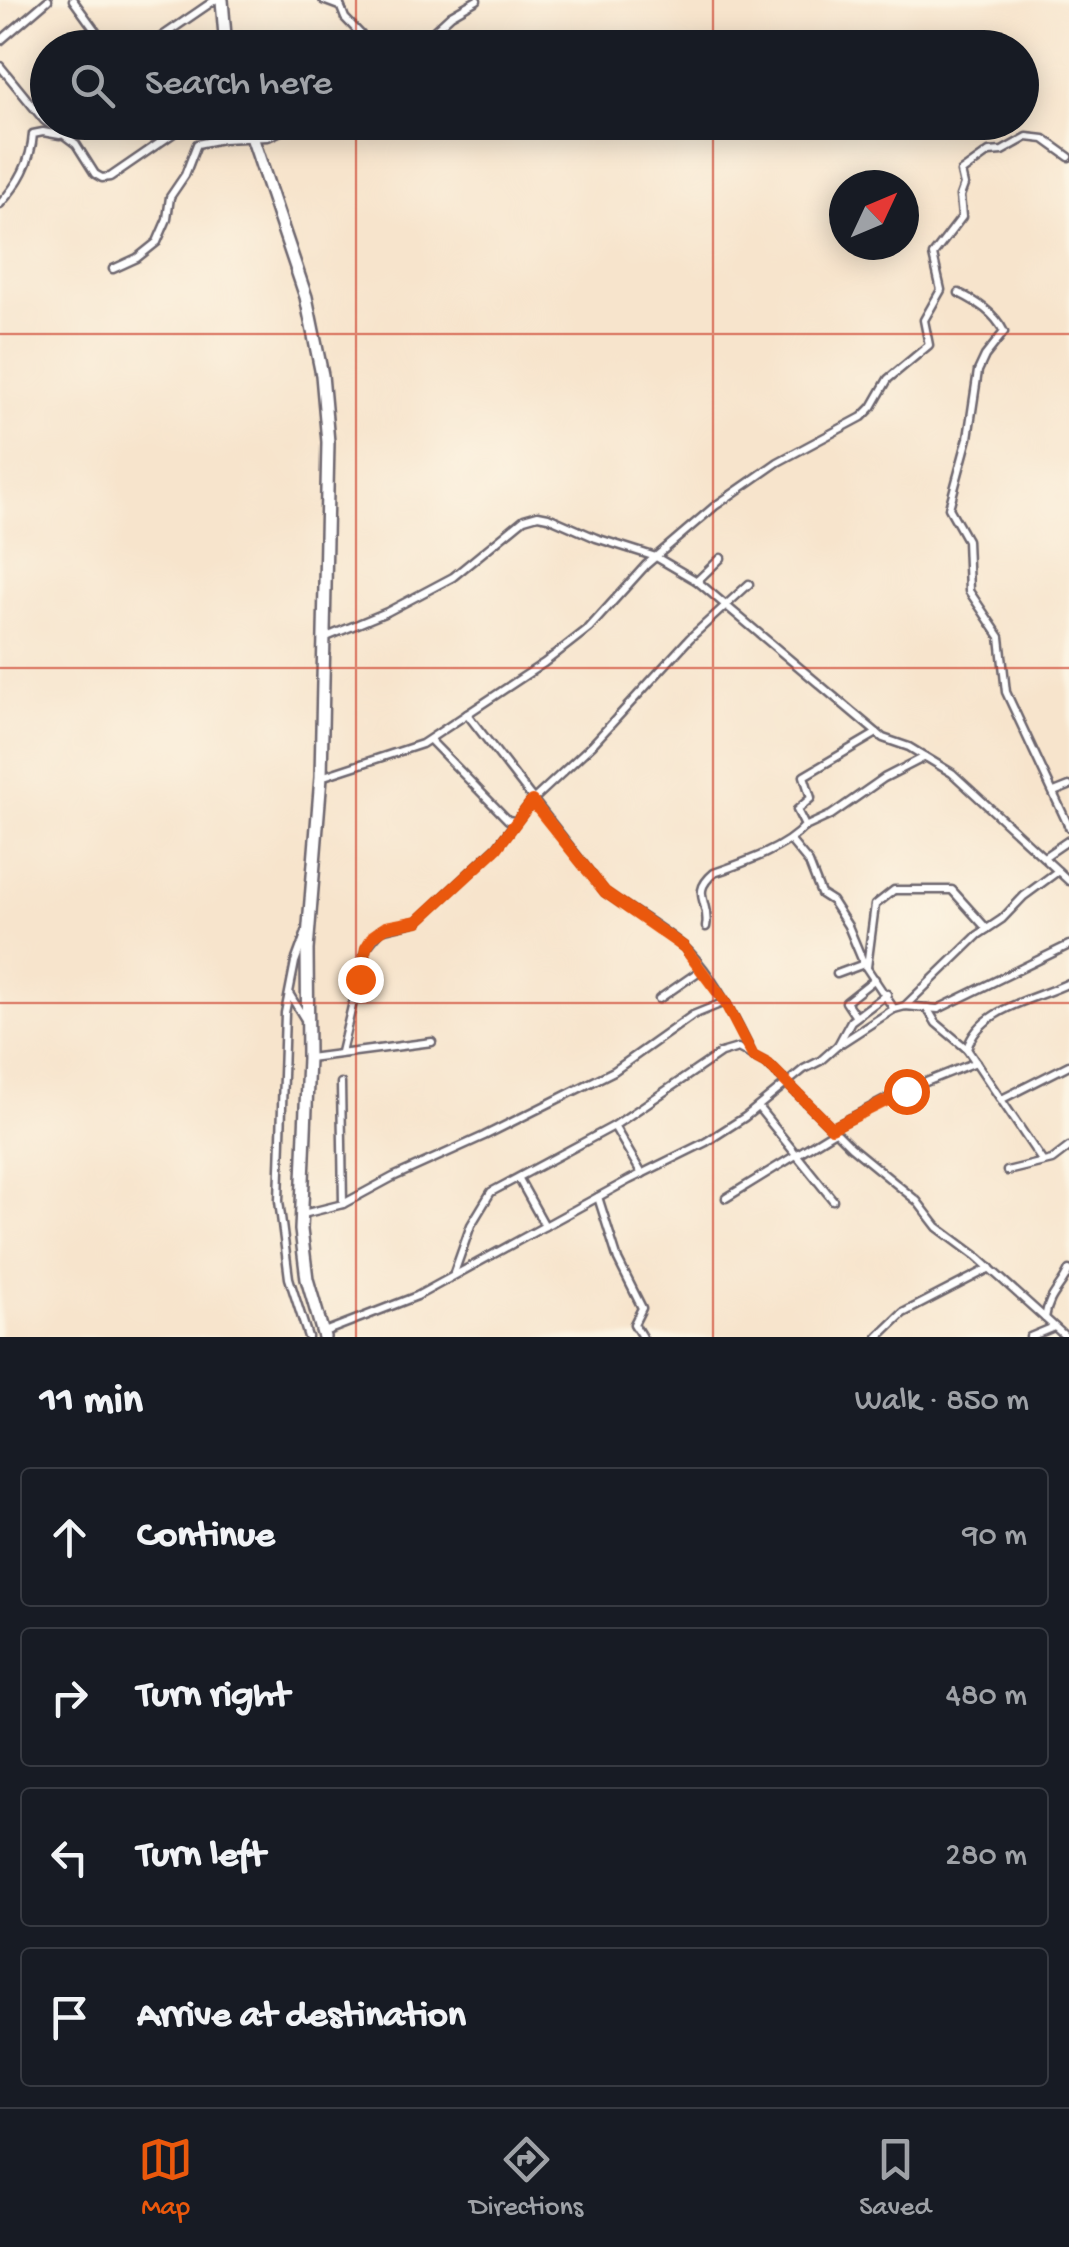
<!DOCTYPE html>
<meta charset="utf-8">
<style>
:root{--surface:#171b24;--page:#242831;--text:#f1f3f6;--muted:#9ea1a6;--line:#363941;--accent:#ea580c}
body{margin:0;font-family:"Gochi Hand",sans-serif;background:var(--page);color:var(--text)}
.compass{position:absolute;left:829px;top:170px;width:90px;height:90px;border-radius:50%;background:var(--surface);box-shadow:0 5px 25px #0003;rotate:46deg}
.stop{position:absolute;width:30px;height:30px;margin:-22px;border:8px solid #ea580c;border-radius:50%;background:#fff}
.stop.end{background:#ea580c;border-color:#fff;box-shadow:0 2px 10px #0008}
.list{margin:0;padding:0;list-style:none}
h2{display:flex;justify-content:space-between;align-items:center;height:130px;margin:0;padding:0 40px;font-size:42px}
h2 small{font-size:32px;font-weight:400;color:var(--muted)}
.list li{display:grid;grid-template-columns:65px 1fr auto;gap:30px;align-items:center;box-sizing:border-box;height:140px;margin:0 20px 20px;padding:0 20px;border:2px solid var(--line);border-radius:10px}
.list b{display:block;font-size:38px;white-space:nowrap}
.list em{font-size:32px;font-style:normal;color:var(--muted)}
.icon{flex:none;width:55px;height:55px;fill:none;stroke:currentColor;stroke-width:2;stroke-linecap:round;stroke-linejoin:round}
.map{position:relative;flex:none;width:1069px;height:1337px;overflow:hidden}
.search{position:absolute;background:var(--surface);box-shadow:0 5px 25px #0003;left:30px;right:30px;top:30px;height:110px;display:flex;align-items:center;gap:25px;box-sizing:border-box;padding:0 35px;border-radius:55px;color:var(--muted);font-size:38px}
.sheet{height:770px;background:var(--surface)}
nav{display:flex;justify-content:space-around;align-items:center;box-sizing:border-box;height:140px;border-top:2px solid var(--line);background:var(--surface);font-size:28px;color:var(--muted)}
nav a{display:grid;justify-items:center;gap:5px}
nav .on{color:var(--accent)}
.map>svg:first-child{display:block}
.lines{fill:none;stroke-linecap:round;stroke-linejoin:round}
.minor-casing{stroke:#6d666e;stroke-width:11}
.primary-casing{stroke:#6d666e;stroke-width:16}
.minor{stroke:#fff;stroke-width:6}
.primary{stroke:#fff;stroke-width:11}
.route{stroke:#ea580c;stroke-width:12}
.grid{fill:none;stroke:#c8321e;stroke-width:2.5;stroke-opacity:0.55}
</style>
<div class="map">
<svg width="1069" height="1337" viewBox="0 0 1069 1337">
<rect width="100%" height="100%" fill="#fcf5e5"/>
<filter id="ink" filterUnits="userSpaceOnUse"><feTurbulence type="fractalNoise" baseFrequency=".01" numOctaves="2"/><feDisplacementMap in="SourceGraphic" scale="20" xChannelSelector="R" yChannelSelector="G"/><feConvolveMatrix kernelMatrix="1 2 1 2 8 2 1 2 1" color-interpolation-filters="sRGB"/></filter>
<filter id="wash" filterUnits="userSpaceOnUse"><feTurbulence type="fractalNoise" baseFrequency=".0048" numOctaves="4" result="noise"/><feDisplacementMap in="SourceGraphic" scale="40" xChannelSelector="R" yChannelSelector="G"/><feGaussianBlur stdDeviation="2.25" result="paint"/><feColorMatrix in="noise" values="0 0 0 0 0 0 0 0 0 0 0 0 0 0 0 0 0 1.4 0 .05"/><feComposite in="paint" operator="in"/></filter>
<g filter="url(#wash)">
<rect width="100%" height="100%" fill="#f7e4cc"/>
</g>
<g filter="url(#ink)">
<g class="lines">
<defs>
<g id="minor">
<polyline points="73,0 108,48"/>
<polyline points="323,0 339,6"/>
<polyline points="338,0 345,18 374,48"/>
<polyline points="0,41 48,0"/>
<polyline points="145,48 215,0"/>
<polyline points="415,48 451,15 477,0"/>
<polyline points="0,66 44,120 76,144 95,174 102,178 110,177 190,122"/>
<path d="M0 204C19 183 31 162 33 134L43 132 60 135"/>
<polyline points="113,269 137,258 157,242 167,219 170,197 185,175 197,144 222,139 268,137 300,122"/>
<path d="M959 293C977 302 995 313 1004 332L985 356 978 371 968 438 949 508 967 540 969 591 1000 637 1006 692 1069 827"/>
<polyline points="697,581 721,558"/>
<polyline points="324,638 387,612 453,577 524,519 538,515 548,517 596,538 656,557 697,581 883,738 909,747 952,773 1069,881"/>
<path d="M467 714 605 892C630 910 659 925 683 946 711 971 735 1018 751 1052"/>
<polyline points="430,740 508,820 514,821"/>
<polyline points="321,777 422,744 544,663 589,628 646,565 715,506 778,462 862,417 872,407 888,379 929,345 924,320 941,290 933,255 962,217 960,196 964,185 961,172 989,152 1002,151 1027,137 1044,139 1069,157"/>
<polyline points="1054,792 1069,786"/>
<polyline points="805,827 831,815 884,778 925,757"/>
<polyline points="790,840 809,863 821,894 832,901 848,926 864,964 894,1009"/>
<polyline points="1044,857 1069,840"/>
<path d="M706 927C711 902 689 894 714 873 743 863 785 849 805 826L797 810 811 798 804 776 877 733"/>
<polyline points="305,935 295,962 285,1013 279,1201 289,1278 308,1337"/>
<polyline points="867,967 875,905 894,890 952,890 987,929"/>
<polyline points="837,974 864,964"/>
<polyline points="290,995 304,1018"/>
<polyline points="659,999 701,970"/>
<polyline points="905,1006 978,935 1002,919 1024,896 1058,871"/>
<polyline points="927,1008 936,1023 967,1049 1043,1162"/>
<polyline points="856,1017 846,1002 875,979"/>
<polyline points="838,1045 851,1021 887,994"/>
<path d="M967 1049C979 1008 1034 1000 1069 983"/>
<polyline points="341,1052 366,948 381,930 418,921 497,847 532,801 592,745 690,638 749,584"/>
<polyline points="309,1058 432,1042"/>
<polyline points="341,1083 343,1204"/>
<polyline points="1002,1099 1069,1065"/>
<polyline points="758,1107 833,1200"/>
<polyline points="614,1126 642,1174"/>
<polyline points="832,1128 896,1094 976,1062"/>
<polyline points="1007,1171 1052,1160 1069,1147"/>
<polyline points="519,1179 545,1226"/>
<polyline points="598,1197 618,1260 642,1308 634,1324 642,1337"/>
<polyline points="726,1198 835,1131"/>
<polyline points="303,1214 343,1204 393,1177 484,1136 614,1071 693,1015 725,1002"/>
<polyline points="454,1273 471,1225 491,1192 614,1126 721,1053 738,1048 768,1064 851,1147 917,1201 937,1227 976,1256 1066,1337"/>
<path d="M1045 1318C1049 1294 1060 1290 1069 1270"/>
<polyline points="324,1332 417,1296 629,1180 706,1142 745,1117 804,1069 820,1061 837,1046 894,1009 905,1006 938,1009 1069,945"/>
<polyline points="878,1337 903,1313 990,1268"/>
<polyline points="1030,1337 1054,1327"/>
</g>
<g id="primary">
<polyline points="222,0 226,48"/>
<polyline points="247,122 306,297 322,375 328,442 321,777 307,950 308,1058 301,1230 307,1279 324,1337"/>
</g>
</defs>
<use href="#minor" class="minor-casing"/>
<use href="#primary" class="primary-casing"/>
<use href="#minor" class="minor"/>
<use href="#primary" class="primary"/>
</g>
</g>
<g class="lines" filter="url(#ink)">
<polyline class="route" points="360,979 366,948 373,936 386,927 418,921 497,848 532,801 605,892 684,947 725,1002 753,1056 768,1064 832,1128 906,1091"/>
</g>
<path class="grid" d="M356 0V48M713 0V48M356 122V1337M713 122V1337M0 334H1069M0 668H1069M0 1003H1069"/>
</svg>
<svg class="compass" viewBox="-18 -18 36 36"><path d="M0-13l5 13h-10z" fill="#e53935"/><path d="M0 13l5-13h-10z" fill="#9ea1a6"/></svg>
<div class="stop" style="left:906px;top:1091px"></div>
<div class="stop end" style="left:360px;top:979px"></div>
<div class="search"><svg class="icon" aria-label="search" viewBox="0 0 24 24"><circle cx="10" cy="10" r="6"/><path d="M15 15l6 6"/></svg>Search here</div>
</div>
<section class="sheet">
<h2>11 min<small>Walk · 850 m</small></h2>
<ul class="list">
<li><svg class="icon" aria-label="ahead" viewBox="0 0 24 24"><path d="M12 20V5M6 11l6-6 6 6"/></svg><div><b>Continue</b></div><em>90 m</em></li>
<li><svg class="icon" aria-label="right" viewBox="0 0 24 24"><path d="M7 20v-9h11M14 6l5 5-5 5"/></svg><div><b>Turn right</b></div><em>480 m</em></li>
<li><svg class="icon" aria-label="left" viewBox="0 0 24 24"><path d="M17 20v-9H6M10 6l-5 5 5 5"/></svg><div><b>Turn left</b></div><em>280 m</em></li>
<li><svg class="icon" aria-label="arrive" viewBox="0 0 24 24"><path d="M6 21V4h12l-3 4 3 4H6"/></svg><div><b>Arrive at destination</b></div></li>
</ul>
</section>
<nav>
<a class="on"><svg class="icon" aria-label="map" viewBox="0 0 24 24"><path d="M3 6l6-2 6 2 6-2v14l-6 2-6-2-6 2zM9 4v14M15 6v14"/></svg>Map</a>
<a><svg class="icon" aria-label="directions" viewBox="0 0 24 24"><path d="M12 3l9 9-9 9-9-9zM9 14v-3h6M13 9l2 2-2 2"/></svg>Directions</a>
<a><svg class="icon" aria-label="saved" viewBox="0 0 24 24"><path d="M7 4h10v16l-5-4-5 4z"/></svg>Saved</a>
</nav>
